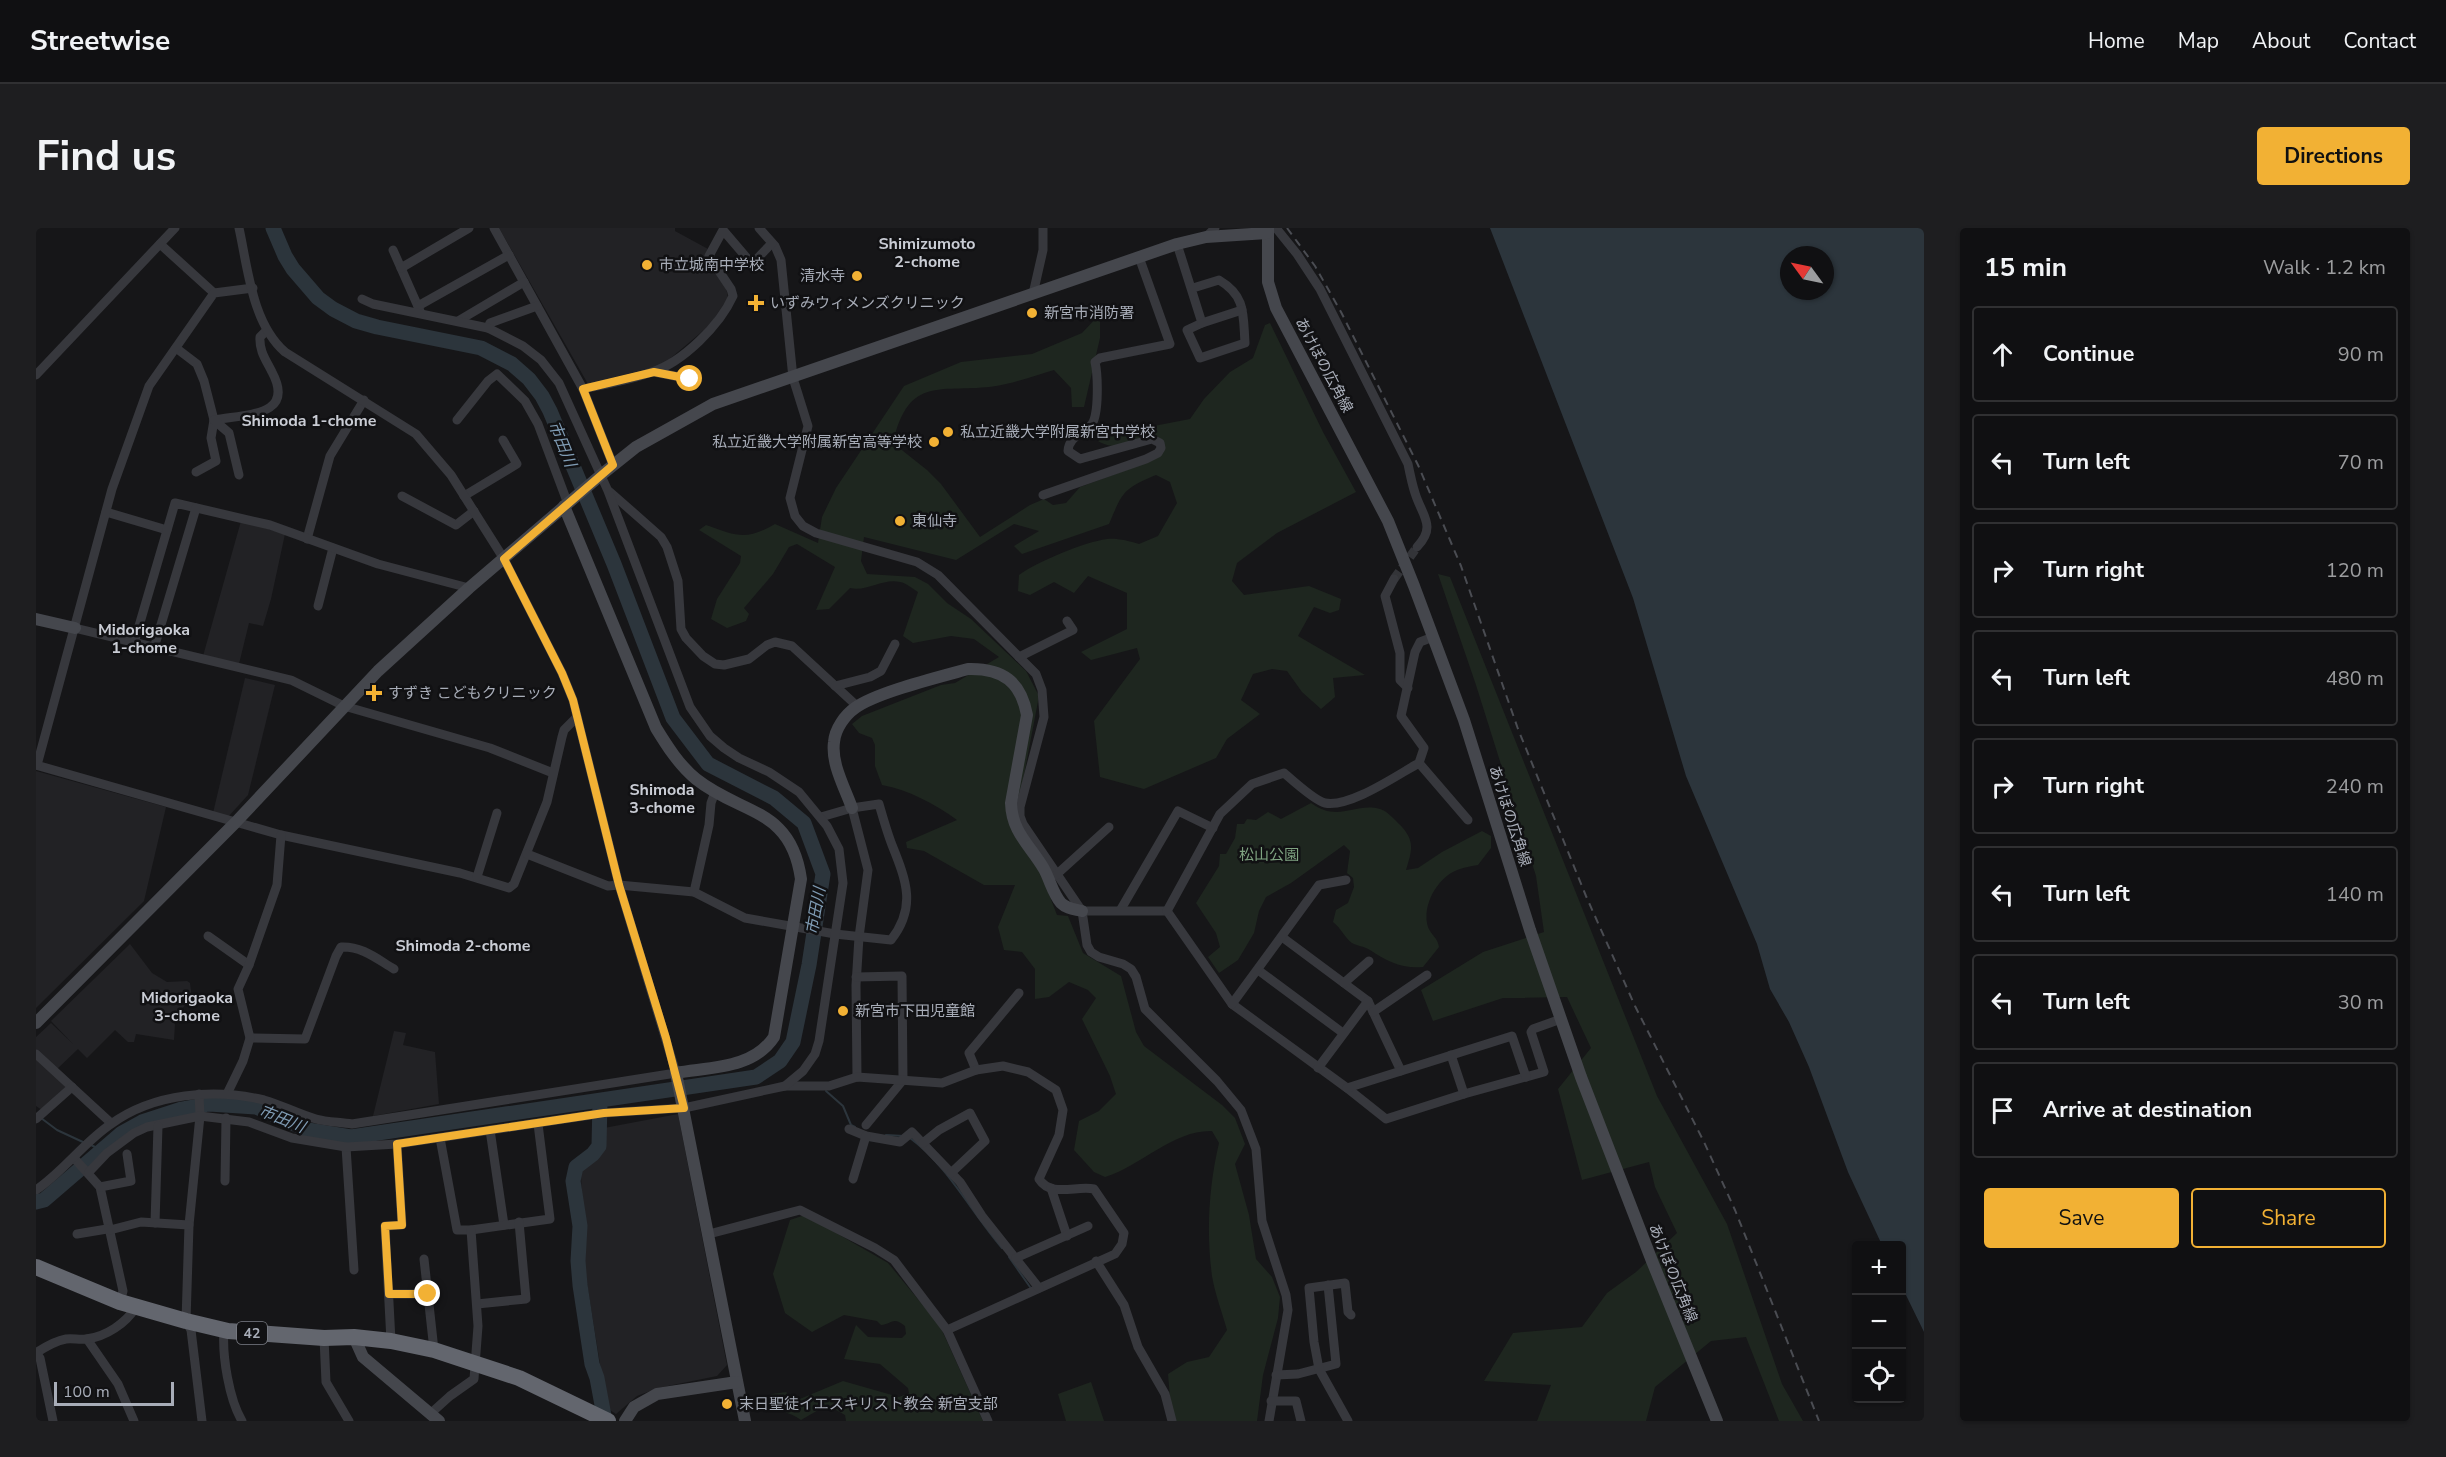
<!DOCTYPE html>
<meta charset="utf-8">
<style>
:root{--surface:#101012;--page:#1e1e20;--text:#f1f3f6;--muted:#9c9d9f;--line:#303032;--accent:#f2b134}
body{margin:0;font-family:"Nunito Sans","Noto Sans JP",sans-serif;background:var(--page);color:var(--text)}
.controls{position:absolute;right:18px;bottom:18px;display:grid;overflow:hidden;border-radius:6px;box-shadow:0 2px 4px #0004}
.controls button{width:54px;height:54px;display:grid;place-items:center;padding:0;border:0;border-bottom:2px solid var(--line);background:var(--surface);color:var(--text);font:30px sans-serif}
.compass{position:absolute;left:1744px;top:18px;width:54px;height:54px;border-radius:50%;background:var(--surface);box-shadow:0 2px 4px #0004;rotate:303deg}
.scale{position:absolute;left:18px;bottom:15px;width:120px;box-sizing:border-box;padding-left:6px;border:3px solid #a8adb8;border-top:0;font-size:16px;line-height:21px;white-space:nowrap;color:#a8adb8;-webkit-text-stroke:4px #111113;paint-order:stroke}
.stop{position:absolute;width:18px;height:18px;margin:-14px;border:4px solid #f2b134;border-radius:50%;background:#fff}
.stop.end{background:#f2b134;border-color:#fff;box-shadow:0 2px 6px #0008}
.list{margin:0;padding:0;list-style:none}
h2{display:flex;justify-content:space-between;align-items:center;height:78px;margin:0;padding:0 24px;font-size:26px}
h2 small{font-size:20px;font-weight:400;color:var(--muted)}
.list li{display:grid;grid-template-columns:39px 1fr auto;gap:18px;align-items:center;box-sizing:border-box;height:96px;margin:0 12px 12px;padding:0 12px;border:2px solid var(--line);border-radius:6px}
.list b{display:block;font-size:22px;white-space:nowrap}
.list em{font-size:20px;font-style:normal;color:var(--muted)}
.actions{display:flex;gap:12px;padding:18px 24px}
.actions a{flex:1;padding:14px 0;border:2px solid var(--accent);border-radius:6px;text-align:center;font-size:21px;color:var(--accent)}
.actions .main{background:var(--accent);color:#111}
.icon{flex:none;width:33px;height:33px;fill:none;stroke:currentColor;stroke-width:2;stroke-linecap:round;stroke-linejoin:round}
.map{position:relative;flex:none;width:1888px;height:1193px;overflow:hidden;border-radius:6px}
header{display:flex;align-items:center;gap:36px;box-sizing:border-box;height:84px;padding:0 30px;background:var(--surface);border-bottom:2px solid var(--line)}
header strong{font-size:28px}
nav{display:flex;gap:33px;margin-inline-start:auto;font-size:21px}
.intro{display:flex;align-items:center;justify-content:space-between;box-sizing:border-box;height:144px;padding:0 36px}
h1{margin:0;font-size:42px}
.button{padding:15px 27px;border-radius:6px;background:var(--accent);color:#111;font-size:21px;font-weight:700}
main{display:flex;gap:36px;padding:0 36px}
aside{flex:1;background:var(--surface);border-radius:6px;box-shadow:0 2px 4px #0004}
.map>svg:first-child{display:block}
.built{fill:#222225}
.green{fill:#1e261f}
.water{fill:#2c353c;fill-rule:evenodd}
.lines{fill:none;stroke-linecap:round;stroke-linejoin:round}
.stream{stroke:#2c353c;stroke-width:2}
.river{stroke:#2c353c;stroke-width:15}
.street-tunnel{stroke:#333438;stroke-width:9;stroke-dasharray:9 4.5;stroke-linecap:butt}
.street{stroke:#37383d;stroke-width:9}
.secondary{stroke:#45474d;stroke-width:12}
.highway{stroke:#63666e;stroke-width:16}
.rail{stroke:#4a4c52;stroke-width:2;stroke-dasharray:8 6;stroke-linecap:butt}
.route{stroke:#f2b134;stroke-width:8}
.poi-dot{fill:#f2b134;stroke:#111113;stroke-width:2}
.labels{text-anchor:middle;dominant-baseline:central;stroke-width:5;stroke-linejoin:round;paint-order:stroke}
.shield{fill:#111113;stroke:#7b7e86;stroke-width:1.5}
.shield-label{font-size:14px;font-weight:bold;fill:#a8adb8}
.poi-label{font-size:15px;fill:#a8adb8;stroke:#111113;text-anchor:start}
.street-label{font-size:15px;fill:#a8adb8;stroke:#111113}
.park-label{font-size:15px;fill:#7fa381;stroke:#111113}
.neighbourhood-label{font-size:16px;font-weight:bold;fill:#c9ccd4;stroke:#111113}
.water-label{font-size:16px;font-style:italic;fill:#7f9bb3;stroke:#111113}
</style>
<header>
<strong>Streetwise</strong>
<nav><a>Home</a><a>Map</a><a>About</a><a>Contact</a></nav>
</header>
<div class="intro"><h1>Find us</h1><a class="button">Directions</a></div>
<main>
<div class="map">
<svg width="1888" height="1193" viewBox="0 0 1888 1193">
<rect width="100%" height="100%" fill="#161618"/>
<g class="built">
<polygon points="463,0 639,0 639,3 672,21 669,28 690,59 692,70 674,97 630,134 616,140 552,156"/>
<polygon points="205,293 249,306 235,371 227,398 213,395 203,436 167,428"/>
<polygon points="209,450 239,457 212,567 192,589 177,585"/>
<polygon points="0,543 130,579 108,673 0,780"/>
<polygon points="94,716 116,745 131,754 151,753 154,755 156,770 135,792 139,796 138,812 100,806 98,814 92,814 79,802 51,830 42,821 21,841 0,822 0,809 15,795 37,816 15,793"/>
<polygon points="358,803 370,805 367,817 399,824 403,876 337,888"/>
<polygon points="0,831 31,858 6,882 0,878"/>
<polygon points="642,886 691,1137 681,1148 622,1160 601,1168 580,1186 571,1180 547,1030 545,944 565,923 568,900"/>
</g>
<g class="green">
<path d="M1064 86V110L1048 179H1036L1035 160 1018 142C1000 147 980 155 960 158 906 166 873 145 857 215L891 242 905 256 944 309 994 277 1008 271 1017 277 1030 275 1044 259 1112 234 1127 213C1108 215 1079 224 1062 213L1071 207 1154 191 1168 171 1194 144 1217 130 1229 97 1234 95 1287 204 1320 264 1241 305 1201 335 1196 353 1208 367 1273 358 1305 371 1303 382 1294 385 1278 379 1262 408 1329 447 1297 450 1299 469 1285 481 1266 464 1251 443 1236 441 1217 446 1205 472 1224 486 1191 511 1180 530 1108 561 1064 549 1058 493 1104 431 1101 420 1055 432 1045 424 1091 401V365L1052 348 1038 365 1018 354 994 367 982 363 983 347C1001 334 1048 314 1071 311 1081 310 1093 313 1103 316L1122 308 1141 275 1134 254 1120 247C1087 261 1087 263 1073 296L986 326 978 318 1003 303 978 296 920 332 828 309 825 333 831 346 879 349 892 356 911 375 935 391 990 443 1003 468 981 584 1021 687 1032 688 1047 725 1085 748 1100 804 1108 818 1186 877 1199 890 1209 916 1199 936 1213 987 1220 1031 1236 1049 1244 1069 1242 1090 1227 1147 1221 1193H1136L1132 1146 1151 1134 1173 1129 1191 1102C1186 1084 1179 1066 1176 1048 1170 1004 1173 957 1183 915L1176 903C1137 902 1105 938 1069 949L1058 944 1038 922 1043 893 1063 883 1080 866 1074 848 1046 791 1060 770 1052 762 1033 754 1013 769 999 771V741L986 724 968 722 962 699 979 657H948L888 623 871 620 870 614 921 592C899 576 873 562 846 557L839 538V517L836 510 823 505 816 496 826 488 905 457 919 455 963 429 938 411 915 408 877 415 867 408 882 364C877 361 870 355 864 354 847 350 831 364 814 360L793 381 780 382 799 339 761 316 753 319 737 346 708 380 713 386 710 393 691 400 675 391 681 371 704 335 705 328 663 302 670 297C701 308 710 313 739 296L782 315 786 289 800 260 868 158 925 134 996 126 1046 105Z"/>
<polygon points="1402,346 1414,349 1621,868 1691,996 1746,1156 1767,1193 1743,1193 1710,1109 1675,1113 1619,1159 1610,1193 1501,1193 1515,1157 1448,1153 1477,1105 1546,1099 1571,1065 1600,1044 1641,1005 1619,959 1613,934 1546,952 1522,861 1555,820 1531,769 1467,770 1397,793 1385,762 1447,724 1508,704 1500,648 1440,457"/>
<path d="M1275 575C1302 595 1319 574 1344 581 1351 583 1357 590 1362 595 1380 612 1376 622 1370 642L1382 640 1406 624 1446 603 1455 608V620L1442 637C1436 638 1429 639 1424 641 1403 647 1385 677 1392 699 1395 707 1402 710 1403 719L1387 739C1366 741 1350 733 1334 722 1328 718 1321 718 1316 715 1309 710 1305 700 1297 694L1300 682 1312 675 1318 659 1317 650 1311 645 1314 623 1308 617 1255 655 1230 669 1223 683 1218 705 1202 732 1183 745 1172 729 1184 719 1180 705 1160 675 1183 638 1184 626H1190L1199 610 1201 596H1208L1211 591 1220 592 1232 584 1245 591Z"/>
<path d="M769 987 852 1035 904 1098 947 1193H810L809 1187 791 1177 765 1192C754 1184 741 1183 731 1174V1169L736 1166 750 1164 759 1173 807 1153 863 1169 873 1165 872 1160 844 1136 808 1131 820 1097 832 1109 866 1110 870 1106 869 1098C856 1088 857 1096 845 1097L841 1093 808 1087 776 1104 749 1085 737 1046 754 992Z"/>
<polygon points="1055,1154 1068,1193 1030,1193 1022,1166"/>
</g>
<path class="water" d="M1454 0H1888V1104L1866 1059V1018L1846 1017 1812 944 1773 839 1753 794 1734 761 1721 716 1650 548 1597 370ZM1753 27H1789V63H1753Z"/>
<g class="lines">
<g class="stream">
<polyline points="790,863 807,878 815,897 819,899"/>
<polyline points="5,890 21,902 49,915"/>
<polyline points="850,907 868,908"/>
<path d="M874 910C912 938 935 984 966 1020"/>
<polyline points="55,917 65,922"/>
<polyline points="973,1029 994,1059"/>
</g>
<g class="river">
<polyline points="564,873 563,918 557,926 540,939 537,953 544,998 542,1033 544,1057 556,1136 561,1150 569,1193"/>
<polyline points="0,974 8,972 86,905 106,894 146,881 173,876 220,879 272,902 315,909 720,849 744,833 757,814 773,737 787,646 768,595 738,570 672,536 637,490 578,336 514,183 506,168 493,151 476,136 445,120 341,99 320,93 297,81 282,70 257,41 249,28 237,0"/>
</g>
<polyline class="street-tunnel" points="1358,351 1381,319"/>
<g class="street">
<polyline points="458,0 547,161 577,237"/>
<polyline points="723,0 739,18 745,32 757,150 772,198 754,270 759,288 767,298 780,305 881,334 902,347 1000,446 1006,462 1008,489 984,579 984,588 987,596 1046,683 1051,717 1055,724 1063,729 1087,736 1095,741 1100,749 1109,781 1181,853 1205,882 1220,921 1226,993 1250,1067 1252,1082 1233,1193"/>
<path d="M1240 0 1261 26 1284 61 1372 236C1374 246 1376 256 1379 265 1386 288 1401 298 1381 319"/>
<polyline points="1170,9 1179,0"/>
<polyline points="124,16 178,65"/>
<path d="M1141 16 1166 95 1151 102 1164 130 1209 115C1207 86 1210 68 1183 52L1157 60"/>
<polyline points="357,22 384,83"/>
<polyline points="365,40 433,0"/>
<polyline points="997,66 1007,22 1007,0"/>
<polyline points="382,78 473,27"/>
<polyline points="422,93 488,54"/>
<polyline points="1166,95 1206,82"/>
<polyline points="452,100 454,95 501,78"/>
<polyline points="140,120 161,136 168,153 178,192 175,210 180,233 160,244"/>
<polyline points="618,144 654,151"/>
<polyline points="0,147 139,0"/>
<path d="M547 161C570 156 594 152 616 144 647 134 684 97 697 68L695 61 673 28 687 2 716 36 736 15"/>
<path d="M178 192C209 186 260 189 236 144 230 132 223 123 224 109L230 103"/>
<polyline points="178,192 193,205 203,247"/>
<polyline points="421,192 452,153 461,146 489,173 502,196 532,276"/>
<polyline points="574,264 625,309 631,319 642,353 645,401 650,410 667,428 679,436 688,437 713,431 731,417 739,414 756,418 821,478"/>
<path d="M1007 267 1110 231 1122 225 1125 220 1124 215 1116 211 1044 231 1032 223C1033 207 1048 207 1056 196 1063 185 1062 147 1059 134L1064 130 1134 116 1103 29"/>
<polyline points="366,268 420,297 438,283"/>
<polyline points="428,268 481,236 467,212"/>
<polyline points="70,284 131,302"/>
<polyline points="271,311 294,228 328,172"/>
<polyline points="1358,351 1349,368 1364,425 1364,452 1372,460"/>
<polyline points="282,378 297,320"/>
<polyline points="39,400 255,452 308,478 454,520 517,545"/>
<polyline points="98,415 139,275 234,297 342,336 433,360"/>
<polyline points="118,420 160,280"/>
<polyline points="983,429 1037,402 1031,393"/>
<polyline points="799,458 834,449 845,443 859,416"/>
<polyline points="1383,535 1432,592"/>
<polyline points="0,537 245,607 424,645 473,660 478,656 511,574 526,509 528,502 541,489"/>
<polyline points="1,537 76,261 113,158 178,65 217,60"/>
<polyline points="816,580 832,642 823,709 820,757 821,849"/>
<path d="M491 626 572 658 583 657 658 664 709 690 799 706 855 712C881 679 870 652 856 617 851 604 847 590 843 576L816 580 785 589"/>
<polyline points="1020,647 1073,599"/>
<polyline points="441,649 461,585"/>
<polyline points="658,664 673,597 675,575 679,564"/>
<polyline points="1085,681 1142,583 1177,600"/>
<polyline points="1046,683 1131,683"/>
<polyline points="1131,683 1196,776 1311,860 1350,891 1428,866 1508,844 1495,804 1497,801 1525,791"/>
<path d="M1131 683 1184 586 1216 556 1248 545C1256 552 1279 573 1289 575 1314 580 1361 547 1383 535L1388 520 1365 488 1379 424 1384 414 1397 409"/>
<polyline points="172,708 213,737"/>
<polyline points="1246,709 1332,773 1365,843"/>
<polyline points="1222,742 1307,805"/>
<polyline points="820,749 866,748 867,852 830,897"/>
<polyline points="1308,755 1333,733"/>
<polyline points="1196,776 1283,657 1310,652"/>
<polyline points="1337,784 1391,747"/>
<path d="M214 810 269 811 300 728 305 719C326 718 341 731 358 741"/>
<polyline points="0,826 75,895"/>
<polyline points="1415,827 1428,866"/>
<polyline points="1282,840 1332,773"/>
<polyline points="940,842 933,825 983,765"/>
<path d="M749 858H793L821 849 906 855 940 842 967 838 992 844 1020 862 1027 882 1023 907 1003 951C1015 970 1041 957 1058 961L1088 1005 1086 1016 1079 1026 911 1102"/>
<polyline points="1311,860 1476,808 1490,849"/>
<polyline points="163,866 164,888 153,997 150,1093 155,1102 166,1193"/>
<polyline points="191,866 207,833 214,810 202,761 213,737 241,657 245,607"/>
<polyline points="0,891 36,859"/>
<polyline points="813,901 830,908 864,914 876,904 924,954 946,988 1003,1060"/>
<polyline points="454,902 468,997"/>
<polyline points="404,910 421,1002 435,1002 514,991 502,896"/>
<polyline points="887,915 903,902 934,885 949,913 915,945"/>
<polyline points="310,919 318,1042"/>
<polyline points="38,930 64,959 87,1063 84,1074"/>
<polyline points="53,944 71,925 98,905 111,899 164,888 213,894 256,910 310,919 361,916 568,885 648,880 749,858 767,843 779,826 783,813 807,655 803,621 791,598 763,564 733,544 703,530 688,520 674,508 654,479 572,263 523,155 505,132 487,118 452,100 337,76 326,71"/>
<polyline points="817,951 830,908"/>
<polyline points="189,953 190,890"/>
<polyline points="64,959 95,953 91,926"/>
<polyline points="1015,960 1031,1008"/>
<path d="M0 962C28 943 47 915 75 896 118 865 178 860 228 872 246 877 262 886 280 891 291 894 304 894 316 896L640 845 583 657 537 472 526 445 468 331 415 247 380 206 249 124C216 95 212 41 203 0"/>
<polyline points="119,995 122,898"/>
<polyline points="41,1006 71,1001 74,1002 105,994 153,997"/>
<polyline points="673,1006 764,982 839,1020 858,1032 911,1102 952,1193"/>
<polyline points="980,1030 1052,998"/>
<polyline points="388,1031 398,1122"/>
<polyline points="1060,1033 1088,1077 1102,1119 1129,1166 1136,1193"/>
<polyline points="353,1066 392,1066"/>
<polyline points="441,1076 490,1071 483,994"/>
<path d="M188 1102C186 1128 193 1171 206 1193"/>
<polyline points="288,1110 290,1154 313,1193"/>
<polyline points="51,1111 82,1156 98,1193"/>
<polyline points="355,1113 349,998 366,997 361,916"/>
<path d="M0 1125C9 1119 19 1113 30 1111 37 1110 43 1112 50 1111 70 1109 90 1095 100 1079"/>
<polyline points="0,1125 4,1130 17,1193"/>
<polyline points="1240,1147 1262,1146 1300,1136 1292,1057"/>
<polyline points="1235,1173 1260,1173 1265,1193"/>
<polyline points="394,1186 414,1168 438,1151 442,1098 435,1002"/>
<polyline points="1312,1193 1283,1141 1278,1114 1273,1060 1309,1055 1312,1084 1315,1087"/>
</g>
<g class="secondary">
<polyline points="1232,0 1232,54 1240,80 1352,293 1378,358 1428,492 1494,702 1545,849 1616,1033 1681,1193"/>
<path d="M528 278 620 500C631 518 643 537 660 551 705 587 755 579 765 651L738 809C717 841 674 839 640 845L709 1193"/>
<polyline points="0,391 39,400"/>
<path d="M816 580C809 560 795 536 798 514 799 501 809 487 819 480 841 464 904 449 932 441 967 440 985 454 991 487L975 575C976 605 994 617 1008 641 1014 652 1017 666 1025 675 1031 681 1038 681 1046 683"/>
<polyline points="0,795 199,595 342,443 433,360 565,247 600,219 677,176 1141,16 1170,9 1231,5"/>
<polyline points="318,1109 327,1129 403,1193"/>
<polyline points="589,1193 598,1179 621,1166 701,1154"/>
</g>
<polyline class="highway" points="0,1039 84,1074 150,1093 192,1103 288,1110 318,1109 355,1113 398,1122 483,1150 572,1193"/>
<polyline class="rail" points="1251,0 1279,38 1305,84 1382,237 1425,338 1482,501 1550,668 1599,778 1668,914 1699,982 1783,1193"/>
</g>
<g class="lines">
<polyline class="route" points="392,1066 353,1066 349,998 366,997 361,916 568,885 648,880 630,810 583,657 537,472 526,445 468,331 577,237 547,161 618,144 654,151"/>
</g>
<g class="poi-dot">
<circle cx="611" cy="37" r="6"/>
<circle cx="821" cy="48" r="6"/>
<path d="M717 66h6v6h6v6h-6v6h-6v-6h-6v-6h6z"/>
<circle cx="996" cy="85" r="6"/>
<circle cx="912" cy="204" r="6"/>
<circle cx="898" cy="214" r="6"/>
<circle cx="864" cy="293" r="6"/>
<path d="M335 456h6v6h6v6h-6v6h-6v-6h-6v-6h6z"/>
<circle cx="807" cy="783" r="6"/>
<circle cx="691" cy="1176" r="6"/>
</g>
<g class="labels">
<rect class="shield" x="201" y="1094" width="30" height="22" rx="4.5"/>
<g class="shield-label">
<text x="216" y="1105">42</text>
</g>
<g class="poi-label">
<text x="623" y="37">市立城南中学校</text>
<text x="809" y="48" text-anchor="end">清水寺</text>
<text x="734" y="75">いずみウィメンズクリニック</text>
<text x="1008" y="85">新宮市消防署</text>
<text x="924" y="204">私立近畿大学附属新宮中学校</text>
<text x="886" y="214" text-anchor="end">私立近畿大学附属新宮高等学校</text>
<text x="876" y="293">東仙寺</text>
<text x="352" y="465">すずき こどもクリニック</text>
<text x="819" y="783">新宮市下田児童館</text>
<text x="703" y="1176">末日聖徒イエスキリスト教会 新宮支部</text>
</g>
<g class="street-label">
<text transform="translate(1288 137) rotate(62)">あけぼの広角線</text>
<text transform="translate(1474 588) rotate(72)">あけぼの広角線</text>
<text transform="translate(1637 1045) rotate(68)">あけぼの広角線</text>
</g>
<g class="park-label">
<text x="1233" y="627">松山公園</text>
</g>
<g class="neighbourhood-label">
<text x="891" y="16">Shimizumoto<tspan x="891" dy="18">2-chome</tspan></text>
<text x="273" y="193">Shimoda 1-chome</text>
<text x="108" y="402">Midorigaoka<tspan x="108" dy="18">1-chome</tspan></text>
<text x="626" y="562">Shimoda<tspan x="626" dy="18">3-chome</tspan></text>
<text x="427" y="718">Shimoda 2-chome</text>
<text x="151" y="770">Midorigaoka<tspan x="151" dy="18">3-chome</tspan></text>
</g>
<g class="water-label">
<text transform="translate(526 216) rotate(68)">市田川</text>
<text transform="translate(780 683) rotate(-80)">市田川</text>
<text transform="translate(246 891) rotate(22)">市田川</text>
</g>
</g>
</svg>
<div class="controls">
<button>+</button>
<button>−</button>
<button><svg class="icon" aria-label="locate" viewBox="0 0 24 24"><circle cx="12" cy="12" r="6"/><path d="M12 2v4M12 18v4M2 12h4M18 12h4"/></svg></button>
</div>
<svg class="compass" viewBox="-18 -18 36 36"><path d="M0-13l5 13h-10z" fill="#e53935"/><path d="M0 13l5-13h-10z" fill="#9c9d9f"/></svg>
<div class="scale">100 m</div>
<div class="stop" style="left:654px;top:151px"></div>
<div class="stop end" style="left:392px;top:1066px"></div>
</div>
<aside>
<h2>15 min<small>Walk · 1.2 km</small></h2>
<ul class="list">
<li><svg class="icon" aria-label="ahead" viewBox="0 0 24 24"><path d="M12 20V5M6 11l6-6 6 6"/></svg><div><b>Continue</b></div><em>90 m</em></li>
<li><svg class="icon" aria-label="left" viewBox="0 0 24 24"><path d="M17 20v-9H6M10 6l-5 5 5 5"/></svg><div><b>Turn left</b></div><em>70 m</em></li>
<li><svg class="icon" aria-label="right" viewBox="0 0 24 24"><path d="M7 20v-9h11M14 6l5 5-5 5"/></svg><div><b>Turn right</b></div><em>120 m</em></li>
<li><svg class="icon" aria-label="left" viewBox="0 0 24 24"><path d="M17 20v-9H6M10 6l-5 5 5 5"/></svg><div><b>Turn left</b></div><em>480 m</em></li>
<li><svg class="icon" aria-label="right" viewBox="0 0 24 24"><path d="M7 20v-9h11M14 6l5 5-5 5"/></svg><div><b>Turn right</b></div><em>240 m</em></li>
<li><svg class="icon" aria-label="left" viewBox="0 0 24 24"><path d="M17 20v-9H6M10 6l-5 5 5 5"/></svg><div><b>Turn left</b></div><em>140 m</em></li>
<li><svg class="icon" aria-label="left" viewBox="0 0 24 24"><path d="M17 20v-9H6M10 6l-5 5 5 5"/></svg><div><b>Turn left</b></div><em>30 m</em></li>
<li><svg class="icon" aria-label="arrive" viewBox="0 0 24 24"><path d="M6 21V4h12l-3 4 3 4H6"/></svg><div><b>Arrive at destination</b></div></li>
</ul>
<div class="actions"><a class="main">Save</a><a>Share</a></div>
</aside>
</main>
